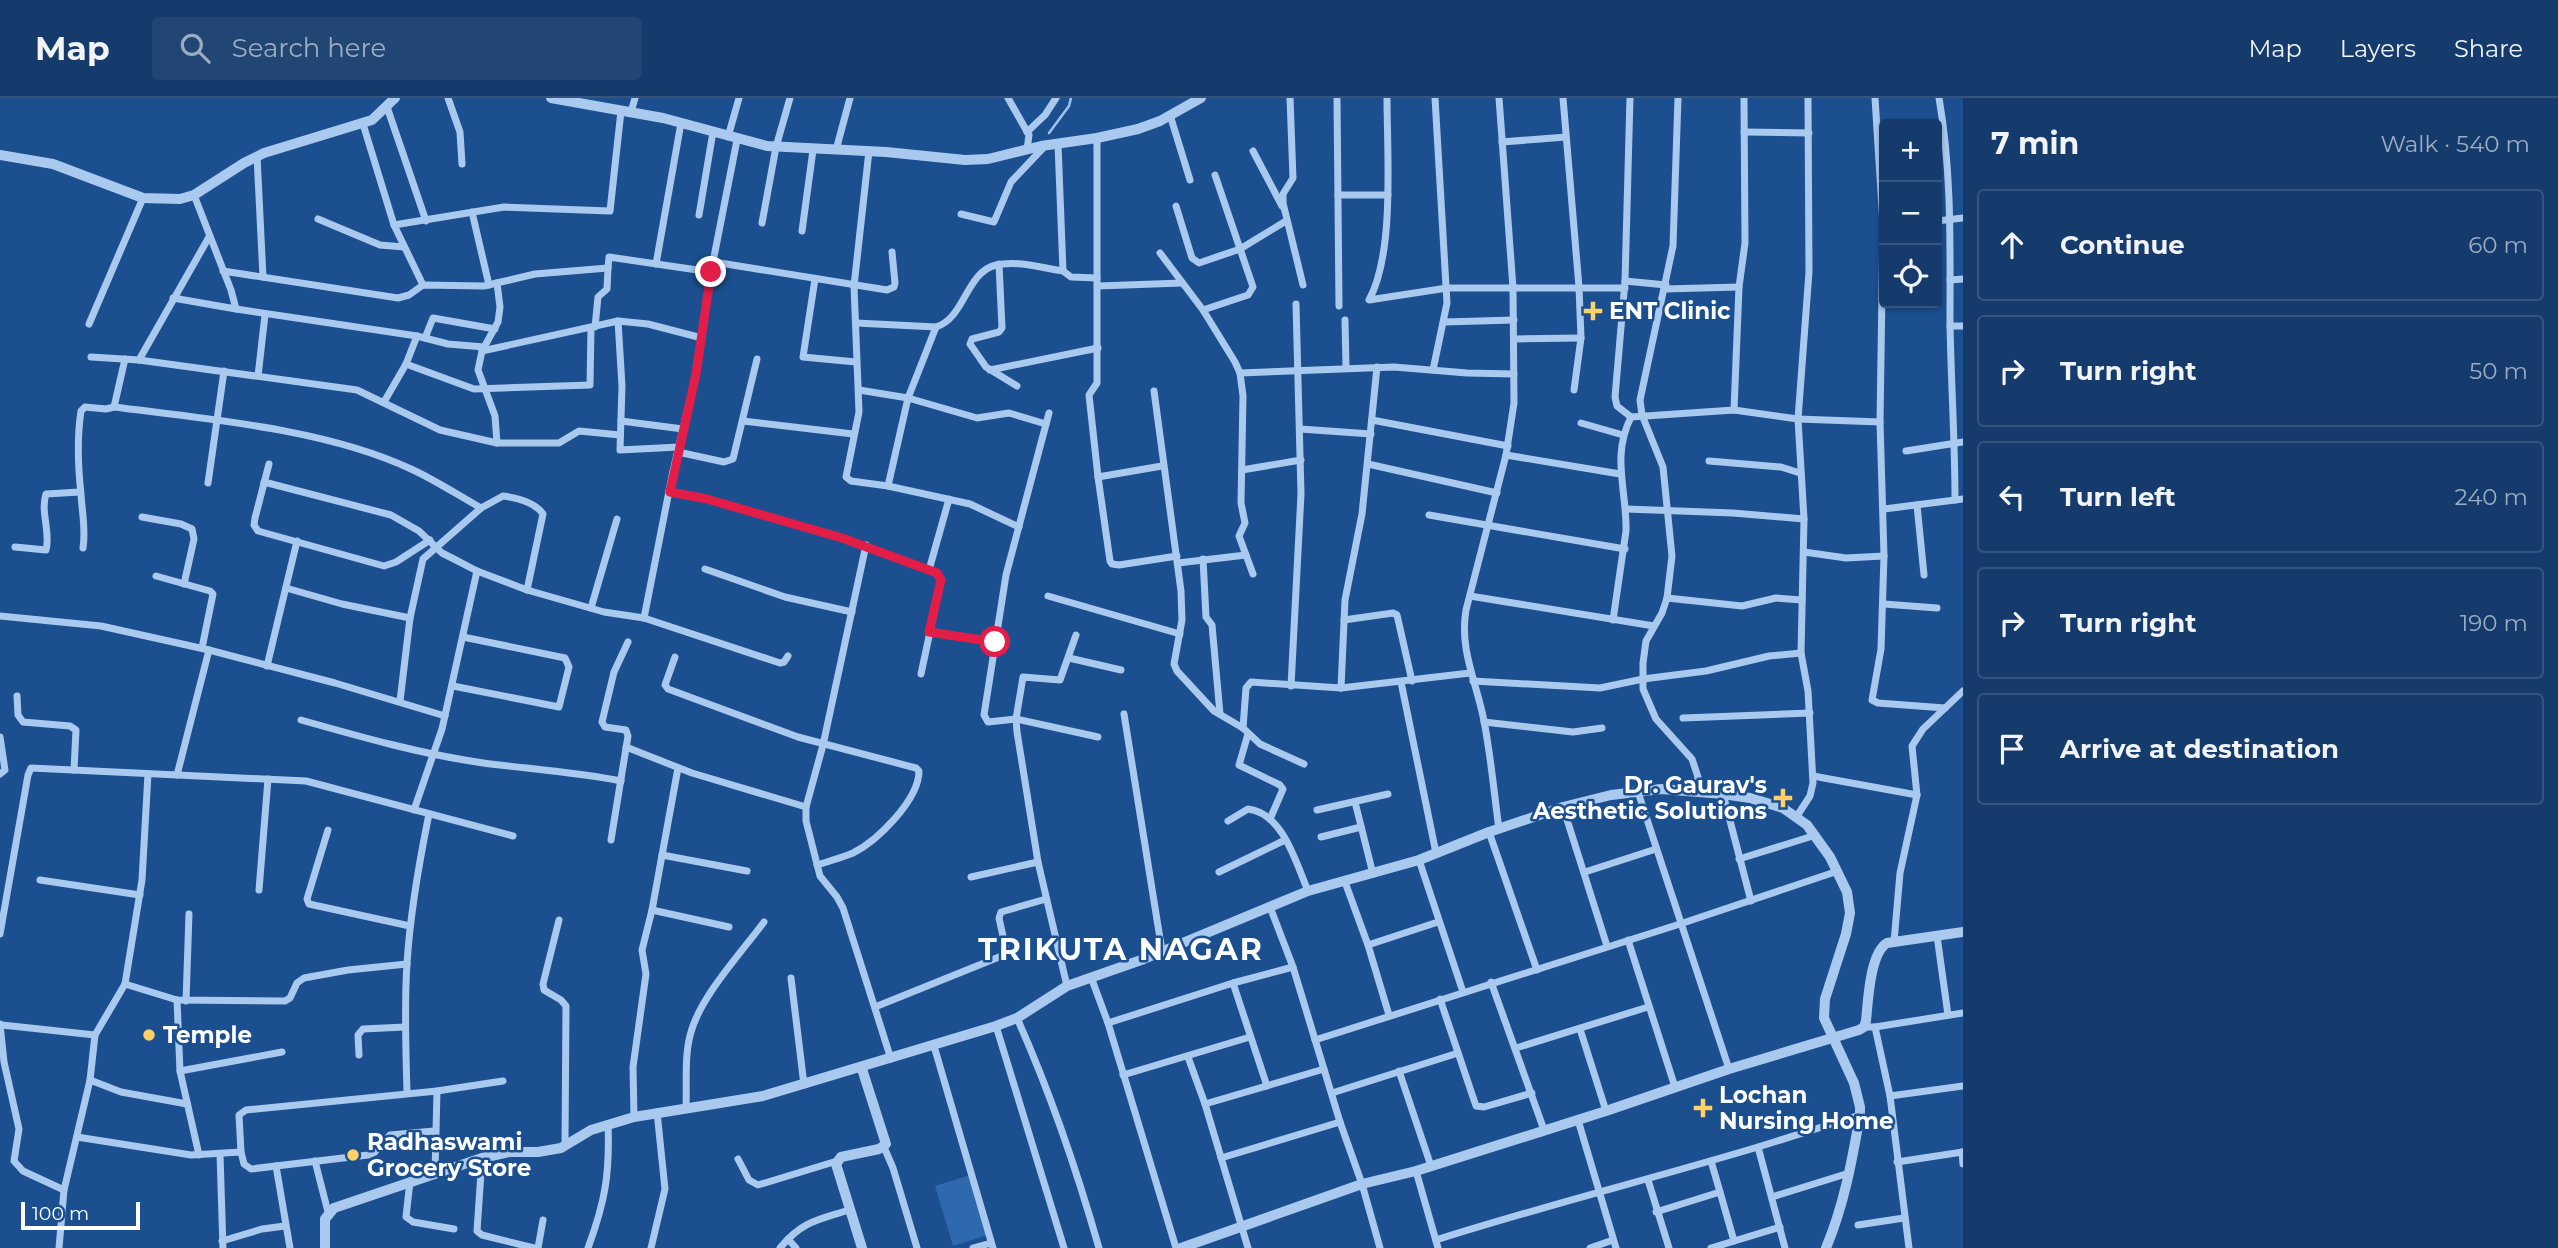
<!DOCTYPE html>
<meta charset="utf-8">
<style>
:root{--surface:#143b6b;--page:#214673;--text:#f1f3f6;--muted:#9dadc1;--line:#33557e}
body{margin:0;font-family:Montserrat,sans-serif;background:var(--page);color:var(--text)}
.controls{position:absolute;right:21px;top:21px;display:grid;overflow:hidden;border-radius:7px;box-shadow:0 2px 5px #0004}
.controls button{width:63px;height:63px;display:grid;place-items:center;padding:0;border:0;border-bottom:2px solid var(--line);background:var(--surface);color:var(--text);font:35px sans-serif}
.scale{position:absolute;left:21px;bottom:18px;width:119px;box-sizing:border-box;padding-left:7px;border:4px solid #fff;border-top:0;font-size:19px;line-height:24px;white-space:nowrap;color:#fff;-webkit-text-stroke:5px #1b4f8f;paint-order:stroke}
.stop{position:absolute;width:21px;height:21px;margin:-16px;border:5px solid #e11d48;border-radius:50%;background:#fff}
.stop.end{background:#e11d48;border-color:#fff;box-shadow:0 2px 7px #0008}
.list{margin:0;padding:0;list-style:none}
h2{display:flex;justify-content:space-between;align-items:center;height:91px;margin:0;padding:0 28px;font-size:30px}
h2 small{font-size:23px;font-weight:400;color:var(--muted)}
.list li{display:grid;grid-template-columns:46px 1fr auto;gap:21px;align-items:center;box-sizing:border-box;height:112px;margin:0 14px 14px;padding:0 14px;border:2px solid var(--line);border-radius:7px}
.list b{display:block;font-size:26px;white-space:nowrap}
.list em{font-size:23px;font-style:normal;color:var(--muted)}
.icon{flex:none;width:38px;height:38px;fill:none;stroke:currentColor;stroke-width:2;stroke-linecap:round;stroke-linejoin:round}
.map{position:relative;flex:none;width:1963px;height:1150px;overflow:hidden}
header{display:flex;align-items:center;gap:42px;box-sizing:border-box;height:98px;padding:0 35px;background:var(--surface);border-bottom:2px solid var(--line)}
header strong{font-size:33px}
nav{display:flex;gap:38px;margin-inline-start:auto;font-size:24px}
.search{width:490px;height:63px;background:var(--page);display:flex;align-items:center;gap:18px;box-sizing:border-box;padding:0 24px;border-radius:7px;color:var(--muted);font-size:26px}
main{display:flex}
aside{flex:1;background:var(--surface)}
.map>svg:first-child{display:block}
.green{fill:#2e69ad}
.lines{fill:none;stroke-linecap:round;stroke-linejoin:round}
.stream{stroke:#9cc4f0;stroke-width:2.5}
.minor{stroke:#a9c9ee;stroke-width:7}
.tertiary{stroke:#a9c9ee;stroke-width:10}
.route{stroke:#e11d48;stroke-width:9}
.poi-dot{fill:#ffd166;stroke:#1b4f8f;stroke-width:2.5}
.labels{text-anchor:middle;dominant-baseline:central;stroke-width:5;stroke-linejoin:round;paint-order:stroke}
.poi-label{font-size:23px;font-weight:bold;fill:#fff;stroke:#1b4f8f;text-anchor:start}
.district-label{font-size:30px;font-weight:bold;letter-spacing:2px;fill:#fff;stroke:#1b4f8f}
</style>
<header>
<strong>Map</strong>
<div class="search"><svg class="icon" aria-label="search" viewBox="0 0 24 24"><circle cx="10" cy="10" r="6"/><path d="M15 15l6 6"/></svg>Search here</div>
<nav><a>Map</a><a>Layers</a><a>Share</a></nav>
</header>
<main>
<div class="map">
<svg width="1963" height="1150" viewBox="0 0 1963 1150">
<rect width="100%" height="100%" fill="#1b4f8f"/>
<polygon class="green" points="970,1077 988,1137 953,1148 935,1088"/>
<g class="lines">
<polyline class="stream" points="1049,35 1069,8 1071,0"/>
<g class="minor">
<polyline points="448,0 460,34 462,66"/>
<polyline points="1008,0 1029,37 1027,52"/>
<polyline points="1290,0 1293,80 1283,96 1283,105 1303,187"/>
<polyline points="1337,0 1339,208"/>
<path d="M1387 0C1387 55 1395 155 1369 202L1447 190H1625"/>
<polyline points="1563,0 1579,189 1581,240 1574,292"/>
<polyline points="1630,0 1625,183 1615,299 1617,308 1631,319"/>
<polyline points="1678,0 1673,148 1640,302 1642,317 1663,369 1672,458 1667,500 1662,515 1646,543 1643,565 1643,591 1656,621 1692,661 1698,679 1695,692"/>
<polyline points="1875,0 1883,127 1880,324 1884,458 1881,551 1872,602 1878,605 1945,610"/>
<path d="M1939 0C1952 75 1950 149 1950 225 1951 284 1955 343 1955 402"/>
<polyline points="387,9 426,123"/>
<polyline points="631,14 635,0"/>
<polyline points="1170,17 1190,82"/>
<polyline points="363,26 394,127 423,187"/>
<polyline points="1027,34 1045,17 1056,0"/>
<polyline points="1744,34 1809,35"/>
<polyline points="728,39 739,0"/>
<polyline points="1097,40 1097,285 1089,297 1098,379 1110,463 1112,466 1119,467 1177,458"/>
<polyline points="1502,44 1566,39"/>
<polyline points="1058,46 1063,173 1071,179 1097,180"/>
<polyline points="836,52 850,0"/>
<polyline points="869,53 854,188 859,314 846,379 851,383 888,388 970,406 1019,429"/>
<polyline points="1253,53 1282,108"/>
<polyline points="257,58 263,179"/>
<polyline points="194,97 231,192 236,211 417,238 448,246 484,249"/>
<polyline points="1338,97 1388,97"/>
<polyline points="1176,108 1192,160 1199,165 1240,151 1286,123"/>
<polyline points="472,114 489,187"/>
<polyline points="961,116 994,124 1011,84 1045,48"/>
<polyline points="699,117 713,34"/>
<polyline points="318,121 380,147 404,149"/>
<polyline points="1937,123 1963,120"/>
<polyline points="762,125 776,49 790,0"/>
<polyline points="394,127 504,109 610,113 621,13"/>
<polyline points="802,133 813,52"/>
<polyline points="1160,155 1203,212 1235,264 1240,275 1243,298 1241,405 1245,425 1239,438 1253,476"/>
<polyline points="714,164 887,192 894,189 895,185 892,154"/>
<polyline points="656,166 681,25"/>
<polyline points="999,166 1002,230 999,234 972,241 970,246 986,269 1017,288"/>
<polyline points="223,173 398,200 409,197 423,187 484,188 535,176 608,170 609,159 711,174"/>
<polyline points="815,181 803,259 856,264"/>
<polyline points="1950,182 1963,181"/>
<polyline points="1625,183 1666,187"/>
<polyline points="497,185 500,209 498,224 482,253 478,272 495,318 497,345 559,345 579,333 620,337"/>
<polyline points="1098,188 1182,185"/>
<polyline points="1665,191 1739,189"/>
<polyline points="173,200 236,211"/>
<polyline points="1203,212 1248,197 1253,189 1215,77"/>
<polyline points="1345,222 1346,269"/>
<polyline points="618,223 622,288 620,352 679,349"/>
<polyline points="1444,224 1514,222"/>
<polyline points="856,225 936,229"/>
<polyline points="89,226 143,100"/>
<polyline points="1950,228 1963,228"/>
<polyline points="595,229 598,199 607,191 608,170"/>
<polyline points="425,240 433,220 495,231"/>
<polyline points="1514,241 1581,240"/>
<polyline points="482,253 618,223 648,226 702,240"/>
<polyline points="91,259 139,262 357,292 440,332 497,345"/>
<polyline points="139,262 209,139"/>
<polyline points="406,266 474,291 590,287 591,230"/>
<polyline points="990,272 1098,250"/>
<polyline points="1433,272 1447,205 1435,0"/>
<polyline points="1240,275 1394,269 1467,275 1514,276"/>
<polyline points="258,278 265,217"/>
<polyline points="859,292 908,300 977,320 1009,315 1046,326"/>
<polyline points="1154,293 1181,493 1182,522 1174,566 1177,573 1214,613 1243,630 1260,646 1304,666"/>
<polyline points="384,304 406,266 417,238"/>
<path d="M114 309C208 321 326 331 411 371 435 382 458 397 481 410"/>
<polyline points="1734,312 1739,189 1745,145 1744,0"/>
<polyline points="1049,315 1006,477 984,617 988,624 1016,621 1098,639"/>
<polyline points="1372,322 1508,348"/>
<polyline points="621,323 683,331"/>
<polyline points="743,323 853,336"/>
<polyline points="1581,325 1623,337"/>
<polyline points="1300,331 1371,336"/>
<polyline points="1906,353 1963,344"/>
<polyline points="678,354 724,364 733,361 757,261"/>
<polyline points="1506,357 1620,376"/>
<polyline points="1709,363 1781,369 1800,375"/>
<polyline points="269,366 255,420 254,427 258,433 384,468 396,464 430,442"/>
<polyline points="1368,366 1497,395"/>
<polyline points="1242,372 1301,362"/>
<polyline points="1098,379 1162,368"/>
<polyline points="264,384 391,417 419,433 442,455 452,460 477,473 527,492 604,514 644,520 780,565 784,564 788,558"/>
<polyline points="208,385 224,273"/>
<path d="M888 388 908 300 936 229C965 220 966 174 996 167 1017 162 1043 170 1063 173"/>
<polyline points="669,393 707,401 842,440 937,475 941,482 921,576"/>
<polyline points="1917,407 1924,477"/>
<polyline points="1626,411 1733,415 1804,421"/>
<polyline points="1884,411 1963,401"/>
<polyline points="1429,417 1625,451"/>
<polyline points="142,419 181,426 192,431 194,441 184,486"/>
<polyline points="866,447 823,647 806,709 806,723 820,778 837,799 843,810 891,961"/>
<path d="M15 449 46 452C51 434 40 414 46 396L80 394"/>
<path d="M83 450C86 431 82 415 81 396 78 369 77 339 81 313L85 309 106 311 114 309 125 261"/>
<polyline points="1804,454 1846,460 1884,458"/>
<polyline points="1203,461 1206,519 1212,527 1220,616"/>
<polyline points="1178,465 1246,457"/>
<polyline points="705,471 785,499 852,514"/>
<polyline points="929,472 949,401"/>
<polyline points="156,478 210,493 213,496 202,550"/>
<polyline points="286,490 342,506 410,520"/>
<polyline points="1048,498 1180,536"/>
<polyline points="1470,498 1654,528"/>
<polyline points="1667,500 1742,508 1776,500 1802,502"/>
<polyline points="1884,506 1937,510"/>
<polyline points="591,510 617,421"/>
<polyline points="0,518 101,528 209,552"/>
<polyline points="644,520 673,373 696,276 711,174 737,42"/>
<polyline points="1344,522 1393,515 1397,517 1412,583"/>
<path d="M1613 522 1626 433C1627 392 1611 359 1631 319L1734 312 1798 321 1880 324"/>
<polyline points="929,534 995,544"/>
<path d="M675 559 665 587 668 591 798 639 916 670 919 673C919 702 877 743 853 755 841 760 829 763 817 767"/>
<polyline points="1069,560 1121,572"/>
<polyline points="267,568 297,443"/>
<polyline points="1473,583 1600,590 1643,581 1706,573 1769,558 1801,555"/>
<polyline points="1401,584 1436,755"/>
<polyline points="453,588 559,609 569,569 565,560 463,539"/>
<polyline points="1291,588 1301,396 1296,206"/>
<polyline points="1341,590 1345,502 1362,416 1377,269"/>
<polyline points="17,598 18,617 23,624 70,628 76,632 74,672"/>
<path d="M400 603 410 520 423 461 481 410 503 398C517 400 535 404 543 416L527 492"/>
<polyline points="1124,616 1162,853"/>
<polyline points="1683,620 1810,615"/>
<path d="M301 622C361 639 421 656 483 665 529 671 575 674 621 683"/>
<polyline points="1484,624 1573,634 1602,630"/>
<polyline points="1243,630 1246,590 1251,584 1341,590 1470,575"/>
<polyline points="1248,636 1239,667 1280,687 1283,691 1270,721"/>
<polyline points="0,639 5,672 0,676"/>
<polyline points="626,649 692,675 806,709"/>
<polyline points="177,677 209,552 335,585 445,618"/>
<polyline points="1813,678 1917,697"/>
<polyline points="1638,694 1729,971"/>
<polyline points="1723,696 1751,803"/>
<polyline points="1355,704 1373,776"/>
<polyline points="1563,709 1607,848"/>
<polyline points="414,712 442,631 477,473"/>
<polyline points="1317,712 1388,696"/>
<polyline points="1797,718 1810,698 1813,685 1808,593 1801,555 1804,421 1798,321 1809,174 1808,0"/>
<path d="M1228 723 1248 711C1283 715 1296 765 1308 793"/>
<path d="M1499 731C1494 695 1491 659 1484 623 1477 585 1459 552 1466 512L1506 357 1514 305 1513 190 1499 0"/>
<polyline points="328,732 307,801 309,806 410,828"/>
<polyline points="1489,734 1537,872"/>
<polyline points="1321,739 1361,729"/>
<polyline points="611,742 628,638 626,632 605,629 602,624 614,574 628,544"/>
<polyline points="662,757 747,773"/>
<polyline points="1739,761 1816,737"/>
<polyline points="1419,762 1463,894"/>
<polyline points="1219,774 1285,742"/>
<polyline points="1585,774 1656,751"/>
<polyline points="971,779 1038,764"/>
<polyline points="40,782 140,797"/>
<polyline points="1345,784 1368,847 1389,917"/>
<polyline points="259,792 268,681"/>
<polyline points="1270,809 1293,869 1340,1024 1362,1086 1380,1150"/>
<polyline points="652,812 729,829"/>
<polyline points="559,822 543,886 544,892 561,902 566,908 565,1048"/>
<polyline points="0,836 28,677 31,670 306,683 513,738"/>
<polyline points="1937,838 1948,917"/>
<polyline points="1628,842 1675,989"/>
<polyline points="1894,844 1900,775 1917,697 1912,648 1923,631 1963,593"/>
<polyline points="1368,847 1438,824"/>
<polyline points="1091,879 1108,925 1176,1150"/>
<polyline points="791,880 804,987"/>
<polyline points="1491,884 1544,1032"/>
<polyline points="1233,885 1267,988"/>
<polyline points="125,886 177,902 285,903 290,900 297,885 304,880 348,872 407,866"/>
<polyline points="1067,888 1038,764 1017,634 1016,621 1023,579 1060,582 1076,537"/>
<polyline points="1440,901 1476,1008 1484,1009 1532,995"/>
<polyline points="177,902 180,973"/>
<polyline points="186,903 189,816"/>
<polyline points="875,909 1004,857 1006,852 999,820 1001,814 1046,801"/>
<path d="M1017 920C1050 994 1077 1073 1099 1150"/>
<polyline points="1108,925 1233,885 1293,869"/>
<polyline points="0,926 4,964 19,1031 14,1063 23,1073 64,1092"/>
<polyline points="2,927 95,937"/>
<polyline points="996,928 1064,1150"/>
<polyline points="1864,929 1875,929 1963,915"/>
<polyline points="1875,929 1890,998 1909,1150"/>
<polyline points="1580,931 1606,1013"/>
<polyline points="1315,942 1680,826 1838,773"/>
<polyline points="934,948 993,1150"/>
<polyline points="1516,950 1648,909"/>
<polyline points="359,957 358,937 363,931 405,929"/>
<polyline points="1188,959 1205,1006 1248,1150"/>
<polyline points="1399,973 1431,1068"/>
<polyline points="1123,977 1250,939"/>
<polyline points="90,982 121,994 187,1006"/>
<path d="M407 995C406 952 404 909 407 866 410 816 419 765 429 716"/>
<polyline points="1332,995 1458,955"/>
<polyline points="1890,998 1963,988"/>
<polyline points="1205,1006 1324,971"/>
<path d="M686 1010C687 986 684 957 691 934 701 898 741 855 764 824"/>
<polyline points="634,1019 633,969 646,876 642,852 652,812 678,670"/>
<polyline points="1578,1022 1616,1150"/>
<polyline points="77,1039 191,1057 241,1054 244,1066 251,1071 368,1057 375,1054 390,1037 434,1033"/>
<polyline points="884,1049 893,1070 917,1150"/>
<polyline points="241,1054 239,1017 246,1012 437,993 503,983"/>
<polyline points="1962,1054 1963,1066"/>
<polyline points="220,1056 223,1150"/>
<polyline points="199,1057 180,973 282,954"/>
<polyline points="482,1060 477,1133 482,1137 534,1150"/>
<polyline points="1221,1060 1340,1024"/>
<polyline points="738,1061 749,1082 758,1087 837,1063"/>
<polyline points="315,1063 328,1114"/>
<polyline points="1711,1063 1720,1094"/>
<polyline points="1897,1064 1963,1054"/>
<polyline points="276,1068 290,1150"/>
<polyline points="1416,1073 1438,1150"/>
<polyline points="435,1075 437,993"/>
<polyline points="1648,1082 1669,1150"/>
<polyline points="410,1083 406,1119 413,1124 454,1131"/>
<polyline points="1772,1099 1849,1075"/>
<polyline points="1656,1114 1720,1094 1734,1143"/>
<polyline points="1858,1127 1904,1120"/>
<polyline points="788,1141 796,1150"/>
<path d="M1436 1142C1543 1108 1651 1081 1758 1049"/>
<polyline points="222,1143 262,1131 285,1128"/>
<polyline points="59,1150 64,1092 90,982 95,937 125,886 142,782 148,676"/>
<polyline points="538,1150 543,1122"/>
<path d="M588 1150C605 1104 610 1076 608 1026"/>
<polyline points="651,1150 665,1091 657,1014"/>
<path d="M780 1150C802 1123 818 1122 849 1112"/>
<polyline points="973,1150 991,1145"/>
<polyline points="1590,1150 1613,1142"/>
<polyline points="1711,1150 1780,1129"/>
<polyline points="1785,1150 1758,1049 1860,1017"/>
</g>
<g class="tertiary">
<polyline points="551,0 663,20 767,48 886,54 965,62 988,61 1041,48 1097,40 1138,31 1160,23 1201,0"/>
<polyline points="0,57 53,66 143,100 180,101 194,97 244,65 264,55 372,22 395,0"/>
<polyline points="862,971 886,1046 879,1051 841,1059 836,1066 862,1150"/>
<path d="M325 1150V1121L334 1110 482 1060 509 1054H538L561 1050 591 1032 634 1019 763 998 996 928 1017 920 1067 888 1144 861 1308 793 1419 762 1489 734 1563 709 1611 697 1661 691 1723 696 1750 700 1783 710 1807 727 1830 759 1847 794 1850 815 1846 836 1825 901 1824 920 1854 985 1860 1009V1017C1852 1063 1844 1107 1826 1150"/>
<path d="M1181 1150 1362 1086 1416 1073 1606 1013 1729 971 1859 932 1864 929 1866 923C1868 903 1870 855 1887 845L1963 834"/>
</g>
</g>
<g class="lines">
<polyline class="route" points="711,174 696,276 670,394 707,401 842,440 937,475 941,482 929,534 995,544"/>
</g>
<g class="poi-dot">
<path d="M1589.5 202.5h7v7h7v7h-7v7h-7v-7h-7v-7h7z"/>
<path d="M1779.5 689.5h7v7h7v7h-7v7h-7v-7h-7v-7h7z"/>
<circle cx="149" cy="937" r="7"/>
<path d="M1699.5 999.5h7v7h7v7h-7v7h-7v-7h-7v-7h7z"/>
<circle cx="353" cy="1057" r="7"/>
</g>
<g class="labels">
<g class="poi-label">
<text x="1609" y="213">ENT Clinic</text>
<text x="1767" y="687" text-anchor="end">Dr. Gaurav's<tspan x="1767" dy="26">Aesthetic Solutions</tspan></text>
<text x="163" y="937">Temple</text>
<text x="1719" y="997">Lochan<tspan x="1719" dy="26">Nursing Home</tspan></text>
<text x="367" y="1044">Radhaswami<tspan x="367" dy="26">Grocery Store</tspan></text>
</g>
<g class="district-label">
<text x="1121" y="851">TRIKUTA NAGAR</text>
</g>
</g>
</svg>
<div class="controls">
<button>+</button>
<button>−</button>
<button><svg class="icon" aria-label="locate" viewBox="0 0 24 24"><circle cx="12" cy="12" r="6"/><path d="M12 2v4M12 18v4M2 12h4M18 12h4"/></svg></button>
</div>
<div class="scale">100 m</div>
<div class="stop" style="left:995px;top:544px"></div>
<div class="stop end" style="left:711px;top:174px"></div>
</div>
<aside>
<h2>7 min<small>Walk · 540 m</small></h2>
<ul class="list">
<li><svg class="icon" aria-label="ahead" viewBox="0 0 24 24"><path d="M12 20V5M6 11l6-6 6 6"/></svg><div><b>Continue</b></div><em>60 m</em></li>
<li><svg class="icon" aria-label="right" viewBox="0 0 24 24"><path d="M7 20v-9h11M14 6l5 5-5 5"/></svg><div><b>Turn right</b></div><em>50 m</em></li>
<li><svg class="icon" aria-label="left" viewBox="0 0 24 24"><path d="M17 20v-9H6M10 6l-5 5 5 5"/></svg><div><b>Turn left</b></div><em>240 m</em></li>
<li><svg class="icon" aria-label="right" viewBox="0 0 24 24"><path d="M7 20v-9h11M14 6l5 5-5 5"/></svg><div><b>Turn right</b></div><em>190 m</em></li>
<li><svg class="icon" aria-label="arrive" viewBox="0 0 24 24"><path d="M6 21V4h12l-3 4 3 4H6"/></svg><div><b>Arrive at destination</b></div></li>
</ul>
</aside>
</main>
